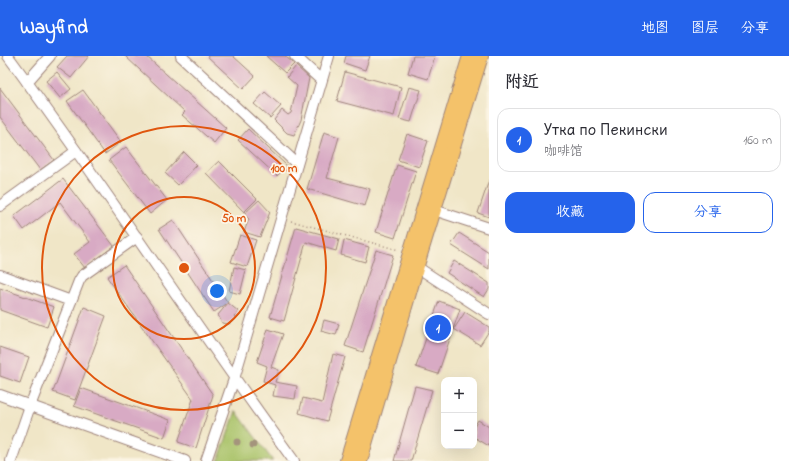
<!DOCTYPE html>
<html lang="zh">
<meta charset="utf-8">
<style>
:root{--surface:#fff;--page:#f2f2f3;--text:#2b2b33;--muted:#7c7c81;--line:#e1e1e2;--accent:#2563eb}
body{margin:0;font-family:"Indie Flower","LXGW WenKai TC",sans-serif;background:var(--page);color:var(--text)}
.controls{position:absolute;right:12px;bottom:12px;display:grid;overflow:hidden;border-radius:8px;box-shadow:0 4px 16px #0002}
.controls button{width:36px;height:36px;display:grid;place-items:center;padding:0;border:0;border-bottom:1px solid var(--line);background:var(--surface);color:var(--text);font:20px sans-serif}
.you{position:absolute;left:217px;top:235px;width:14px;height:14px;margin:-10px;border:3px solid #fff;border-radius:50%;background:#1a73e8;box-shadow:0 0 0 6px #1a73e833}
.badge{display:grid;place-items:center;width:26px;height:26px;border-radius:50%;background:var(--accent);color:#fff;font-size:13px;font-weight:700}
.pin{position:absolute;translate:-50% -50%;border:2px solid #fff;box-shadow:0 1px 4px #0006}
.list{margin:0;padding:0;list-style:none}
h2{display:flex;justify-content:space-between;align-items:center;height:52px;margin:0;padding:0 16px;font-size:17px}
h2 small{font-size:13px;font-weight:400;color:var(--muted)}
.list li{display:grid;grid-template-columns:26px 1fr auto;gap:12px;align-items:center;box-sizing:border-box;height:64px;margin:0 8px 8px;padding:0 8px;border:1px solid var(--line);border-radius:12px}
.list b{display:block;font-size:15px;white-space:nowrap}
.list p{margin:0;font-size:13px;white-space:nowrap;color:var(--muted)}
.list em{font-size:13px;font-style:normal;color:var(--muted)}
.actions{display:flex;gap:8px;padding:12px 16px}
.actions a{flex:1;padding:9px 0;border:1px solid var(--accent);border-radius:12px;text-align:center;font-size:14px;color:var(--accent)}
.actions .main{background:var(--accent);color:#fff}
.map{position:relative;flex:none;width:489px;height:405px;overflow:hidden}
header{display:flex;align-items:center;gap:24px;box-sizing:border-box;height:56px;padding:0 20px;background:var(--accent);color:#fff}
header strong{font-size:19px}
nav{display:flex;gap:22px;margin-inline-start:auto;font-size:14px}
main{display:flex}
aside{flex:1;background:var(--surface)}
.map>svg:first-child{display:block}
.green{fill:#a8c268;stroke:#79704a}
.building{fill:#d8aac4}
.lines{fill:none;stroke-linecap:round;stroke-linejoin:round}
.minor-casing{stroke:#9d8279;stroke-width:12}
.highway-casing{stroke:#9d8279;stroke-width:16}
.path{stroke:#9d8279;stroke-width:1.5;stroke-dasharray:1 3;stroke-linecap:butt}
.minor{stroke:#fff;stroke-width:10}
.highway{stroke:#f4c26a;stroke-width:14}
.tree{fill:#a4947b}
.ring{fill:none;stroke:#e0560e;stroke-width:2}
.centre{fill:#e0560e;stroke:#fcf5e5;stroke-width:2}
.ring-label{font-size:12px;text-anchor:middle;font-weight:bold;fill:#e0560e;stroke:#fcf5e5;stroke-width:3.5;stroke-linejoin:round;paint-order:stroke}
</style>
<header>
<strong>Wayfind</strong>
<nav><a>地图</a><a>图层</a><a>分享</a></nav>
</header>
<main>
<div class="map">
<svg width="489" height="405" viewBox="0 0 489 405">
<rect width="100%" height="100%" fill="#fcf5e5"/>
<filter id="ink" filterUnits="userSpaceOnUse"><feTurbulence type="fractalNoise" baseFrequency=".025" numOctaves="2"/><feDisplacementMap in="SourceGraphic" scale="8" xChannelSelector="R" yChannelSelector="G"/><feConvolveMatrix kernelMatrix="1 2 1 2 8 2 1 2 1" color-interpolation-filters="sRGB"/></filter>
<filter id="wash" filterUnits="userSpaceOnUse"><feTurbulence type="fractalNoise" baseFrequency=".012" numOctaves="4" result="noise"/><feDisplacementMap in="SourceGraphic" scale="16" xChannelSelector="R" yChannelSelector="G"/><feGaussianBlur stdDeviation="0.9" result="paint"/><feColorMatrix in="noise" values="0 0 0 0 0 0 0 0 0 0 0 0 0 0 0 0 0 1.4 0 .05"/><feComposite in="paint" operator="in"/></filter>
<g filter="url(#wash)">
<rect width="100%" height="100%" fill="#f0e6c7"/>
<polygon class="green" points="236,355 273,405 218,405"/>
<g id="blocks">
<g class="building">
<polygon points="67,0 89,0 71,22 57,11"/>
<polygon points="125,0 146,0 226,72 214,87 182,59 185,56"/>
<polygon points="207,0 233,0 255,20 243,33"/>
<polygon points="266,0 285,0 294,8 285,17"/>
<polygon points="346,0 370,0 365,14 344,7"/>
<polygon points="413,0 435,0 428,23 408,17"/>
<polygon points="296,10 309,22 301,64 294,79 287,77 274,64 282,54 288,59 291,57 297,30 287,21"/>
<polygon points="57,16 71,33 60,42 46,25"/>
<polygon points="345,16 401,31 394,60 337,45"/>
<polygon points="409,31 421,34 411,66 399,63"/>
<polygon points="0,32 54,104 40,114 0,61"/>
<polygon points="83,34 121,86 105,98 67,45"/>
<polygon points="265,36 281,50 270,62 254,48"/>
<polygon points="248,73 287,110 277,120 238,84"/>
<polygon points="324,76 339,81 327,122 370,133 365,150 307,133"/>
<polygon points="407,78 428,85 419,111 398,104"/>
<polygon points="126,91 167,144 150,158 109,104"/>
<polygon points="184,96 197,109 178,129 165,117"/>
<polygon points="219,105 257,143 244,156 206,117"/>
<polygon points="397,109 416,115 395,182 376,176"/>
<polygon points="63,123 114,190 85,212 74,198 90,186 60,146 24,174 14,160"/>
<polygon points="489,124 489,161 478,157"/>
<polygon points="259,144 270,156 260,181 244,176 249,163 244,158"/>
<polygon points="173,164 228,247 214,256 159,173"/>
<polygon points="296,171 339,183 336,195 306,186 284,265 270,261"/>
<polygon points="459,177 489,196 489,213 451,189"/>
<polygon points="240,179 256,184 247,211 231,206"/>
<polygon points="344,184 369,191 365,206 341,199"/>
<polygon points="376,194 393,199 363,296 345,290"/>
<polygon points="454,205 489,227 489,233 484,241 447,217"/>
<polygon points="124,209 213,339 196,392 178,386 193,343 107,221"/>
<polygon points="234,211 246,214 240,238 229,235"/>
<polygon points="0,232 54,251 47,271 0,254"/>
<polygon points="439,245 460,253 438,318 416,311"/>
<polygon points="228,247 238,255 234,264 229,268 222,267 218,259"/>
<polygon points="84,251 106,260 75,344 53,336"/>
<polygon points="465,256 489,271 489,275 480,289 454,273"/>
<polygon points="324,264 339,268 336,279 321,275"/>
<polygon points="268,273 283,278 271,311 279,314 275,326 297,330 295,343 273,340 275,329 263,325 267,310 257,306"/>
<polygon points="0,291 29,301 20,327 0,320"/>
<polygon points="333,298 345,301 327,365 299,357 303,342 322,347"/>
<polygon points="415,330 432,334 411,405 394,405"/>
<polygon points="81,332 170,364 164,382 74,350"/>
<polygon points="478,364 489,371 489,390 474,381 474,371"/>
</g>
</g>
</g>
<g filter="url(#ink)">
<use href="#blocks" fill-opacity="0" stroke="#9d8279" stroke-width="1"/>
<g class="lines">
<defs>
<g id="minor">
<path d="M8 0C106 133 197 272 294 405"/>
<polyline points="181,0 297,108"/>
<polyline points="295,0 321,24"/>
<polyline points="27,26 50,0"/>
<polyline points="0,150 76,95"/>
<polyline points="434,154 489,172"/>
<polyline points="411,210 417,211 489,258"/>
<polyline points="0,219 71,245"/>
<polyline points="0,339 185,405"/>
<polyline points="11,405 30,350 79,225 82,220 137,181"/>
<polyline points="206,405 234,323 329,0"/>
</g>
<g id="highway">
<polyline points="347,405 470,0"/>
<polyline points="360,405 420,199 481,0"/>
</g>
</defs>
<use href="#minor" class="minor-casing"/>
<use href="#highway" class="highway-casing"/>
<polyline class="path" points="291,165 399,194"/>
<use href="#minor" class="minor"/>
<use href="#highway" class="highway"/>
</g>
<g class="tree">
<circle cx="237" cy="386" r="3.5"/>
<circle cx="253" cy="389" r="3.5"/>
</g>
</g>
<g class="ring">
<circle cx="184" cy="212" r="71"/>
<circle cx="184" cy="212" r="142"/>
</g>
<circle cx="184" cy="212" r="6" class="centre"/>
<g class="ring-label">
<text x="284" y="116">100 m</text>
<text x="234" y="166">50 m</text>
</g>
</svg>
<div class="controls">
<button>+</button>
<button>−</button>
</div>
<div class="you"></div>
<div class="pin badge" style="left:438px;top:272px">1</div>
</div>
<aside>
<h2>附近<small></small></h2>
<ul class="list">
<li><span class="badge">1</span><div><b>Утка по Пекински</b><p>咖啡馆</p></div><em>160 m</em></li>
</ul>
<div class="actions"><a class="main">收藏</a><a>分享</a></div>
</aside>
</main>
